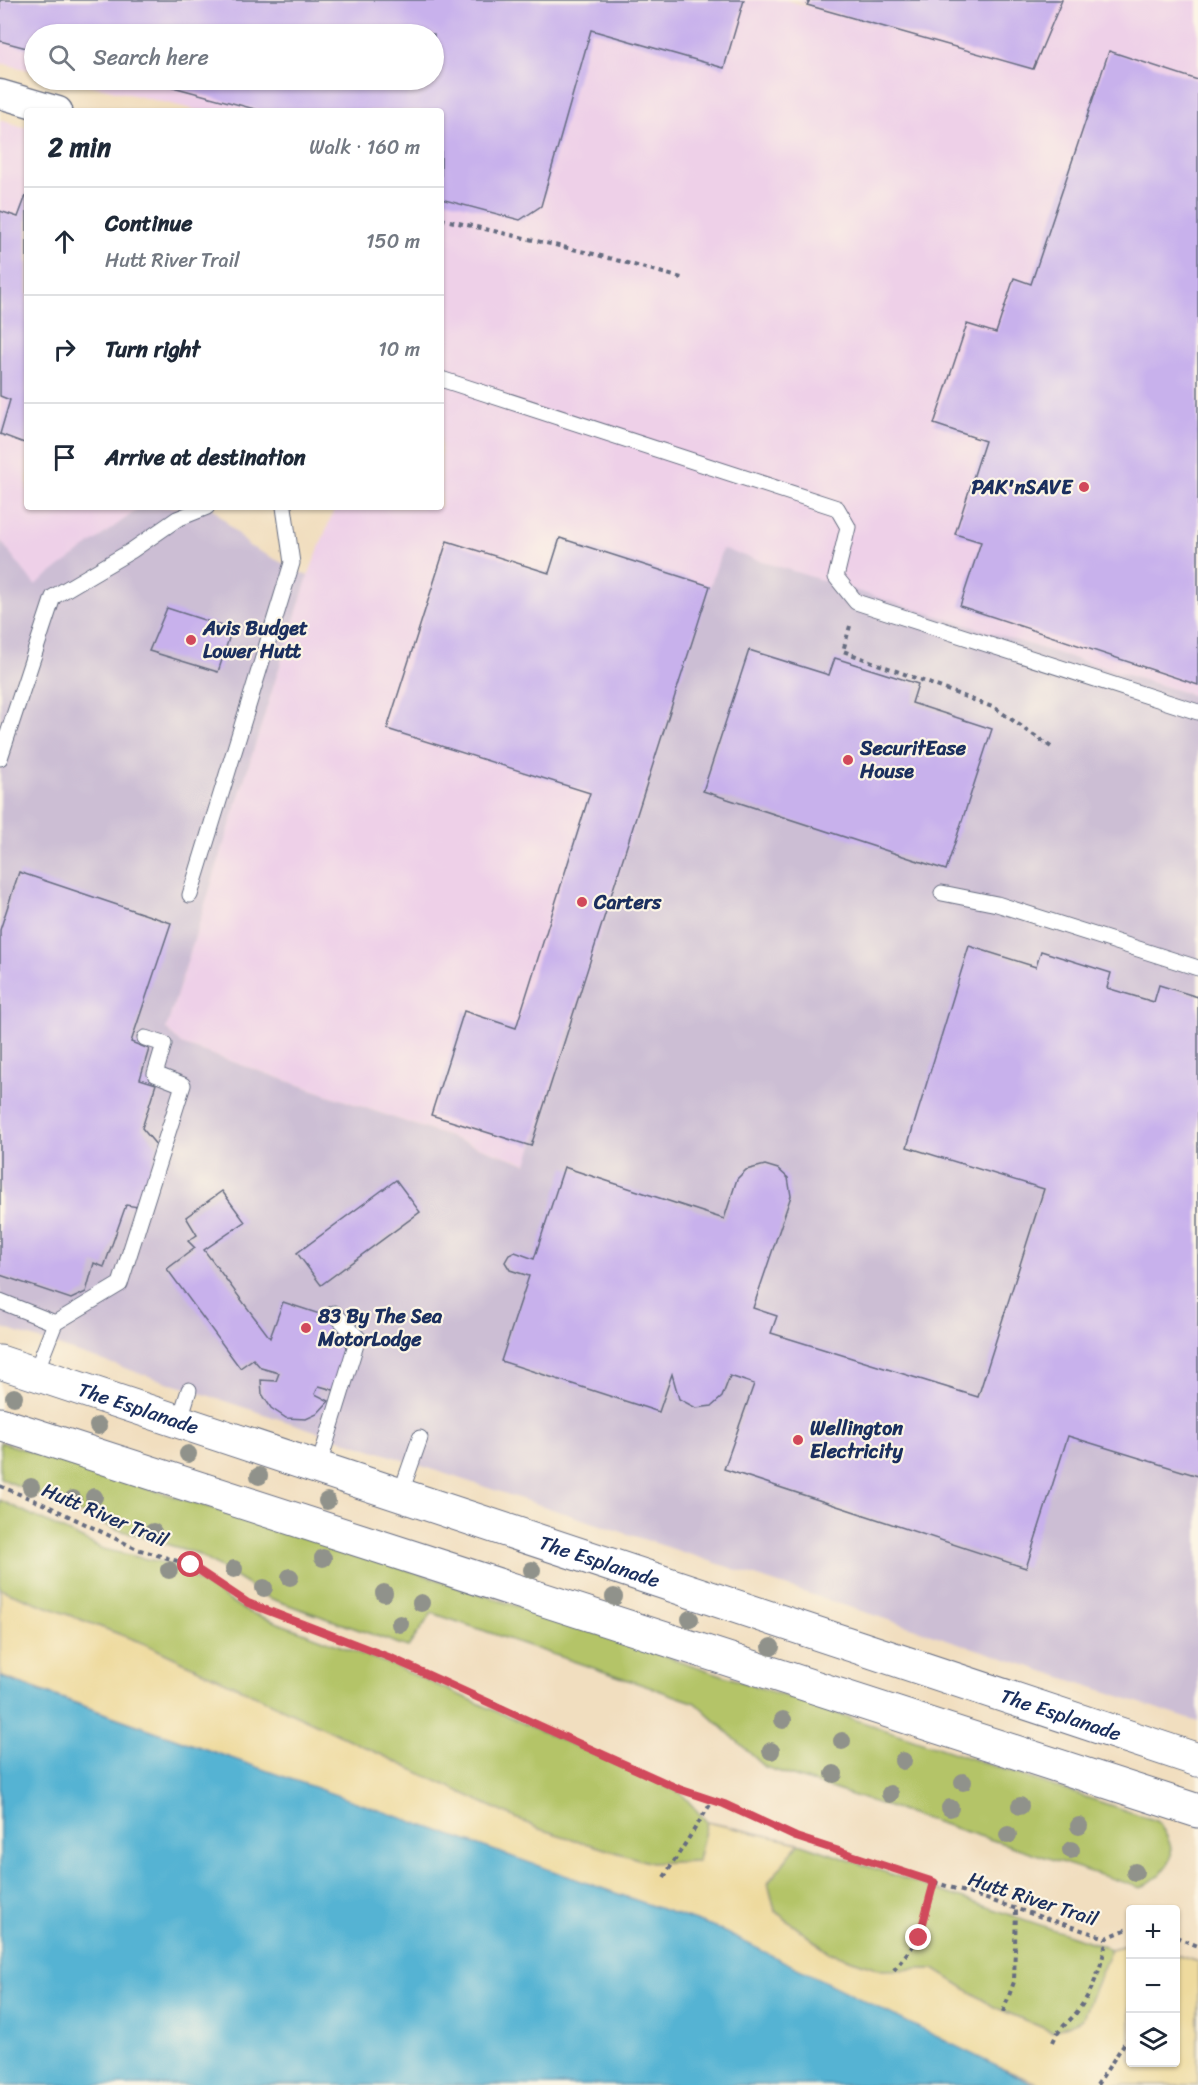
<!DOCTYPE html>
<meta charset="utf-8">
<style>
:root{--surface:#fff;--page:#f2f2f3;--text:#1f2937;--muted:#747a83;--line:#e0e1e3}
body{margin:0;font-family:Sriracha,sans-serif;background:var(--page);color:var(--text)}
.controls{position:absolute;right:18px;bottom:18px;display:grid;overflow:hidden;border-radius:6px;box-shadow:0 2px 4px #0004}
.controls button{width:54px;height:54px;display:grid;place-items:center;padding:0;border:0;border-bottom:2px solid var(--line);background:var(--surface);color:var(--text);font:30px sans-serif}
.stop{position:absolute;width:18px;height:18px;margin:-14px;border:4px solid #d1495b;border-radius:50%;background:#fff}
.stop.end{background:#d1495b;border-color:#fff;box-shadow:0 2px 6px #0008}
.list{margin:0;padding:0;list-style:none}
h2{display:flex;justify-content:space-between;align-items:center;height:78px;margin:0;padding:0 24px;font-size:26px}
h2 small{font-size:20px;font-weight:400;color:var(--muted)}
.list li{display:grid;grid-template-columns:39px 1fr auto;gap:18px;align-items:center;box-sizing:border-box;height:108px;padding:0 24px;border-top:2px solid var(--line)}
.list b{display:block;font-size:22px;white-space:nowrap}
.list p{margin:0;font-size:20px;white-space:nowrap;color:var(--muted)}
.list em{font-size:20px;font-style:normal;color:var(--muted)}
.icon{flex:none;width:33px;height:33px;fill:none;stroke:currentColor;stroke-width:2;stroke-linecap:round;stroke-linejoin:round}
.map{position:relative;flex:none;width:1198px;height:2085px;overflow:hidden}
.search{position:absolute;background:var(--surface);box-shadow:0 2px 4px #0004;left:24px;top:24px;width:420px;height:66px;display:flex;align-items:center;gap:15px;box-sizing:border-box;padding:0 21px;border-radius:33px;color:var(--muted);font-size:22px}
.panel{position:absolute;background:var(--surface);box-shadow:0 2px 4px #0004;left:24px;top:108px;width:420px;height:402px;border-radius:6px}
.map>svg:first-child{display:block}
.built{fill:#eed0e8}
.industrial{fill:#ccbed4}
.green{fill:#b4c467;stroke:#687a62;stroke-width:1.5}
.sand{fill:#eeda9e;stroke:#84847e;stroke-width:1.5}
.water{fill:#55b3d3;stroke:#387198;stroke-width:1.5}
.building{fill:#c8b1ec}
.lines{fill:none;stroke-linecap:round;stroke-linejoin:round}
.service-casing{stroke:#666c80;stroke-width:17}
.minor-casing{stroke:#666c80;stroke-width:31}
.primary-casing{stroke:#666c80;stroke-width:35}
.path{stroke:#666c80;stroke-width:4;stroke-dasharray:4.5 4.5;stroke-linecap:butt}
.service{stroke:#fff;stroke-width:15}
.minor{stroke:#fff;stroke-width:28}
.primary{stroke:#fff;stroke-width:33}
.tree{fill:#90928b}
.route{stroke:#d1495b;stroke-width:8}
.poi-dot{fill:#d1495b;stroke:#fcf5e5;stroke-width:2}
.labels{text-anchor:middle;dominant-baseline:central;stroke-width:4.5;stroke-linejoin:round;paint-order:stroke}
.poi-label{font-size:20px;font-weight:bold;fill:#1b2f5e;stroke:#fcf5e5;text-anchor:start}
.street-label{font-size:20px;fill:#1b2f5e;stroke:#fcf5e5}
</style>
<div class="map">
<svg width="1198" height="2085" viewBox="0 0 1198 2085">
<rect width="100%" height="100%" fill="#fcf5e5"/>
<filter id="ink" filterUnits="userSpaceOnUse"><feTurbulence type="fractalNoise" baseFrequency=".0167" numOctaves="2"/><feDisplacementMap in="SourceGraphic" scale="12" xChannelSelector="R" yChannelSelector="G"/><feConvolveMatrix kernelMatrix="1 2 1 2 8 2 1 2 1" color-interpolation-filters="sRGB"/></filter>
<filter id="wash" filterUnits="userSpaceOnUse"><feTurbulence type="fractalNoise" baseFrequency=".008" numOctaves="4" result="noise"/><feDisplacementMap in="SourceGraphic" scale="24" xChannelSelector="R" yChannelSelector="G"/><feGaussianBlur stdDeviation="1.35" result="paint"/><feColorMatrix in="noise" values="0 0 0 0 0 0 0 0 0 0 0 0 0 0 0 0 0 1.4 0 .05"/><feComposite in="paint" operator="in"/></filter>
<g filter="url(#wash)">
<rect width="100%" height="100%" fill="#f1debf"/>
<g class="built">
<polygon points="0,0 786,0 944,45 795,0 1198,0 1198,697 722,550 528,1164 181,1044 166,1029 308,576 335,507 441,507 441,111 201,111 68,80 434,80 434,34 34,34 34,71 0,63"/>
<polygon points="0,120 27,128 27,507 141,507 35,586 0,540"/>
</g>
<polygon class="industrial" points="141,507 212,507 249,546 308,576 166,1029 181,1044 527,1164 722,549 1198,697 1198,1722 0,1327 0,540 35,585"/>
<g class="green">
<path d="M0 1442 388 1563 1157 1821C1182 1854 1173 1868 1141 1888L765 1767 696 1703 432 1613 408 1647 269 1598 196 1553 116 1529 0 1478Z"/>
<polygon points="0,1500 103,1549 173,1565 246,1611 394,1666 681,1793 707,1822 698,1861 651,1863 539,1829 145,1644 0,1589"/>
<polygon points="799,1843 1111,1949 1082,2020 1053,2032 994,2007 934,1969 882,1970 829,1952 775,1911 768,1883"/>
</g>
<polygon class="sand" points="0,1589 145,1644 539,1829 651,1863 698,1861 707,1822 799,1843 768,1883 775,1911 828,1952 882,1970 934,1969 994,2007 1052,2032 1082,2020 1111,1949 1130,1944 1130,2062 1176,2062 1176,1955 1198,1962 1198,2085 1042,2085 362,1805 0,1676"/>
<polygon class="water" points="0,1677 718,1929 1035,2085 0,2085"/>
<g id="blocks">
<g class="building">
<polygon points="0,0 744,0 724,68 591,30 541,206 520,220 441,199 441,111 262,111 147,80 434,80 434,34 34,34 34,50 0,41"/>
<polygon points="810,0 1062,0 1033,69 807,5"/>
<polygon points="1109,51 1198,80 1198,685 960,606 981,542 955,534 985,441 934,424 967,324 996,333 1014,278 1031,284"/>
<polygon points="27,193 27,444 0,434 10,400 0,396 0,211 18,217"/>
<polygon points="560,538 710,586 531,1146 431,1115 464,1011 516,1028 590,793 387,729 447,541 549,573"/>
<polygon points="167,608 232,629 218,672 149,651"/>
<polygon points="749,650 829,675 835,658 918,684 912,703 992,729 946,870 703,791"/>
<polygon points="19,872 171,923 131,1042 149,1049 140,1079 156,1084 142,1128 157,1146 138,1207 126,1205 104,1267 94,1263 86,1292 71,1299 0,1275 0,930"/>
<polygon points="969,946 1036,967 1041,951 1111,973 1107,988 1154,1002 1159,985 1198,997 1198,1476 1068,1436 1026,1568 724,1469 754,1384 730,1376 722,1397 712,1406 696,1408 679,1399 672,1374 659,1412 501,1361 529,1276 510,1270 505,1262 509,1255 515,1252 534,1259 564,1167 724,1219 737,1179 746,1170 765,1165 778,1169 788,1178 791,1196 753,1308 777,1316 771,1333 978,1397 1044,1189 907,1147"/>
<polygon points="396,1180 420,1212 321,1285 297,1253"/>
<polygon points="222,1191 245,1222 204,1250 270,1338 283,1302 332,1318 347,1347 350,1348 337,1391 319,1386 315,1394 329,1401 317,1414 306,1419 286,1418 271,1408 262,1394 261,1380 276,1381 279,1373 261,1368 253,1359 240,1368 167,1269 195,1248 188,1241 197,1235 186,1217"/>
</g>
</g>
</g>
<g filter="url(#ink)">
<use href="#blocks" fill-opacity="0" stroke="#666c80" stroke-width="1.5"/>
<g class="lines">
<defs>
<g id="service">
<polyline points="441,379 837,508 848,527 836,577 856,602 1198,712"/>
<polyline points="0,758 53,597 131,551 177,519 207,507"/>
<polyline points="942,893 997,904 1198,968"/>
<polyline points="190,895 292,563 284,507"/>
<polyline points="0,1301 55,1323 120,1284 183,1085 155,1074 164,1044 145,1038"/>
<polyline points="35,1374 55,1323"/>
<polyline points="179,1422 189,1390"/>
<polyline points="318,1468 358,1338 334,1313"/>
<polyline points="400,1495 420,1438"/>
</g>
<polyline id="minor" points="0,94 58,111"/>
<g id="primary">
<path id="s1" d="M0 1362 1198 1760"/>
<polyline points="0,1424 1198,1811"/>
</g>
</defs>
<use href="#service" class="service-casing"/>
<use href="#minor" class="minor-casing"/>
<use href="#primary" class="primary-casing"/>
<g class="path">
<polyline points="441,219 594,254 685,279"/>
<polyline points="850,626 843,651 995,708 1051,747"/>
<polyline points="0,1486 50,1507 137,1549 191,1565 248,1603 391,1658 679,1789 724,1804 796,1837 1106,1938 1130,1928"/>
<polyline points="664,1877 713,1800"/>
<polyline points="1130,1906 1131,1910"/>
<polyline points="1176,1937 1198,1946"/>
<polyline points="894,1970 919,1938 934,1882"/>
<polyline points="1003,2012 1014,1982 1016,1909"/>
<path d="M1053 2042C1060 2025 1070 2023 1079 2009 1093 1990 1104 1962 1106 1938"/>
<polyline points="1097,2085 1130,2035"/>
</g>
<use href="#service" class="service"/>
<use href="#minor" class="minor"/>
<use href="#primary" class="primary"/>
</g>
<g class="tree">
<circle cx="14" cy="1397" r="9"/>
<circle cx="98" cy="1426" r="9"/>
<circle cx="188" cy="1454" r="9"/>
<circle cx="259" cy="1476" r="9"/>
<circle cx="31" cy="1487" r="9"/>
<circle cx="94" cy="1497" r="9"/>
<circle cx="73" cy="1499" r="9"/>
<circle cx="327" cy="1501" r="9"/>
<circle cx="153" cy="1532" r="9"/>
<circle cx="323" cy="1558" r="9"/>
<circle cx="234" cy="1569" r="9"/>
<circle cx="169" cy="1570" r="9"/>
<circle cx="532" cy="1570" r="9"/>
<circle cx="290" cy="1577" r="9"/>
<circle cx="264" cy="1588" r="9"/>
<circle cx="384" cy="1593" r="9"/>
<circle cx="614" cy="1597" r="9"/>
<circle cx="421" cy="1603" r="9"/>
<circle cx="690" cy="1619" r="9"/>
<circle cx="400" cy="1624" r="9"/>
<circle cx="771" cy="1647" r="9"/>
<circle cx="783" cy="1720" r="9"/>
<circle cx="842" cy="1741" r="9"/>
<circle cx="771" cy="1751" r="9"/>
<circle cx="903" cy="1761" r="9"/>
<circle cx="834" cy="1774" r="9"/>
<circle cx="963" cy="1782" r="9"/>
<circle cx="890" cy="1794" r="9"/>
<circle cx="1020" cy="1806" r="9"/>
<circle cx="950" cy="1808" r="9"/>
<circle cx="1079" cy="1826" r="9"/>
<circle cx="1008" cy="1835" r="9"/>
<circle cx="1071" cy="1850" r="9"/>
<circle cx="1135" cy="1872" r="9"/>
</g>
</g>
<g class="lines" filter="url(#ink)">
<polyline class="route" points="191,1565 248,1603 391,1658 679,1789 724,1804 796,1837 934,1882 919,1938"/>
</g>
<g class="poi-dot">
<circle cx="1084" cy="487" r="6"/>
<circle cx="191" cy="640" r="6"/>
<circle cx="848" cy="760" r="6"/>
<circle cx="582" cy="902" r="6"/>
<circle cx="306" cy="1328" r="6"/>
<circle cx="798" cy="1440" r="6"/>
</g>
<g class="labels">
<g class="poi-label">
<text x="1072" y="487" text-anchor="end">PAK'nSAVE</text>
<text x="203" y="628">Avis Budget<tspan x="203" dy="23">Lower Hutt</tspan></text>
<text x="860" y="748">SecuritEase<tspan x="860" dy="23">House</tspan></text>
<text x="594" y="902">Carters</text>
<text x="318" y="1316">83 By The Sea<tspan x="318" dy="23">MotorLodge</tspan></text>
<text x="810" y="1428">Wellington<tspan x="810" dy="23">Electricity</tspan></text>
</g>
<g class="street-label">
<text stroke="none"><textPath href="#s1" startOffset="146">The Esplanade</textPath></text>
<text transform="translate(105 1515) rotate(23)">Hutt River Trail</text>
<text stroke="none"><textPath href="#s1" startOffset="632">The Esplanade</textPath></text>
<text stroke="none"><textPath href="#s1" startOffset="1118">The Esplanade</textPath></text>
<text transform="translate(1033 1899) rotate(18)">Hutt River Trail</text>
</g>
</g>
</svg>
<div class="controls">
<button>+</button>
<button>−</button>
<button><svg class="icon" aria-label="layers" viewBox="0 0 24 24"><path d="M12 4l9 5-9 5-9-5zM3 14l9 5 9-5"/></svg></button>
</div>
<div class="stop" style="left:191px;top:1565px"></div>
<div class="stop end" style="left:919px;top:1938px"></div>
<div class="search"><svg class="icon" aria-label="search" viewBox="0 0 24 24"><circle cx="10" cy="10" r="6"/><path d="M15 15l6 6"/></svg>Search here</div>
<section class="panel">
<h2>2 min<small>Walk · 160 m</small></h2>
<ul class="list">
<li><svg class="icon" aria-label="ahead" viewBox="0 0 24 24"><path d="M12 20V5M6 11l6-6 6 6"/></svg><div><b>Continue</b><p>Hutt River Trail</p></div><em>150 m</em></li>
<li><svg class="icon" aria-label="right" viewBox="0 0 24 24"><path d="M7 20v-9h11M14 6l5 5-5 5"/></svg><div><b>Turn right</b></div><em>10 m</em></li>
<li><svg class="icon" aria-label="arrive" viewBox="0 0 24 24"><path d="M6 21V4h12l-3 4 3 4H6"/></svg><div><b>Arrive at destination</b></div></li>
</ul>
</section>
</div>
